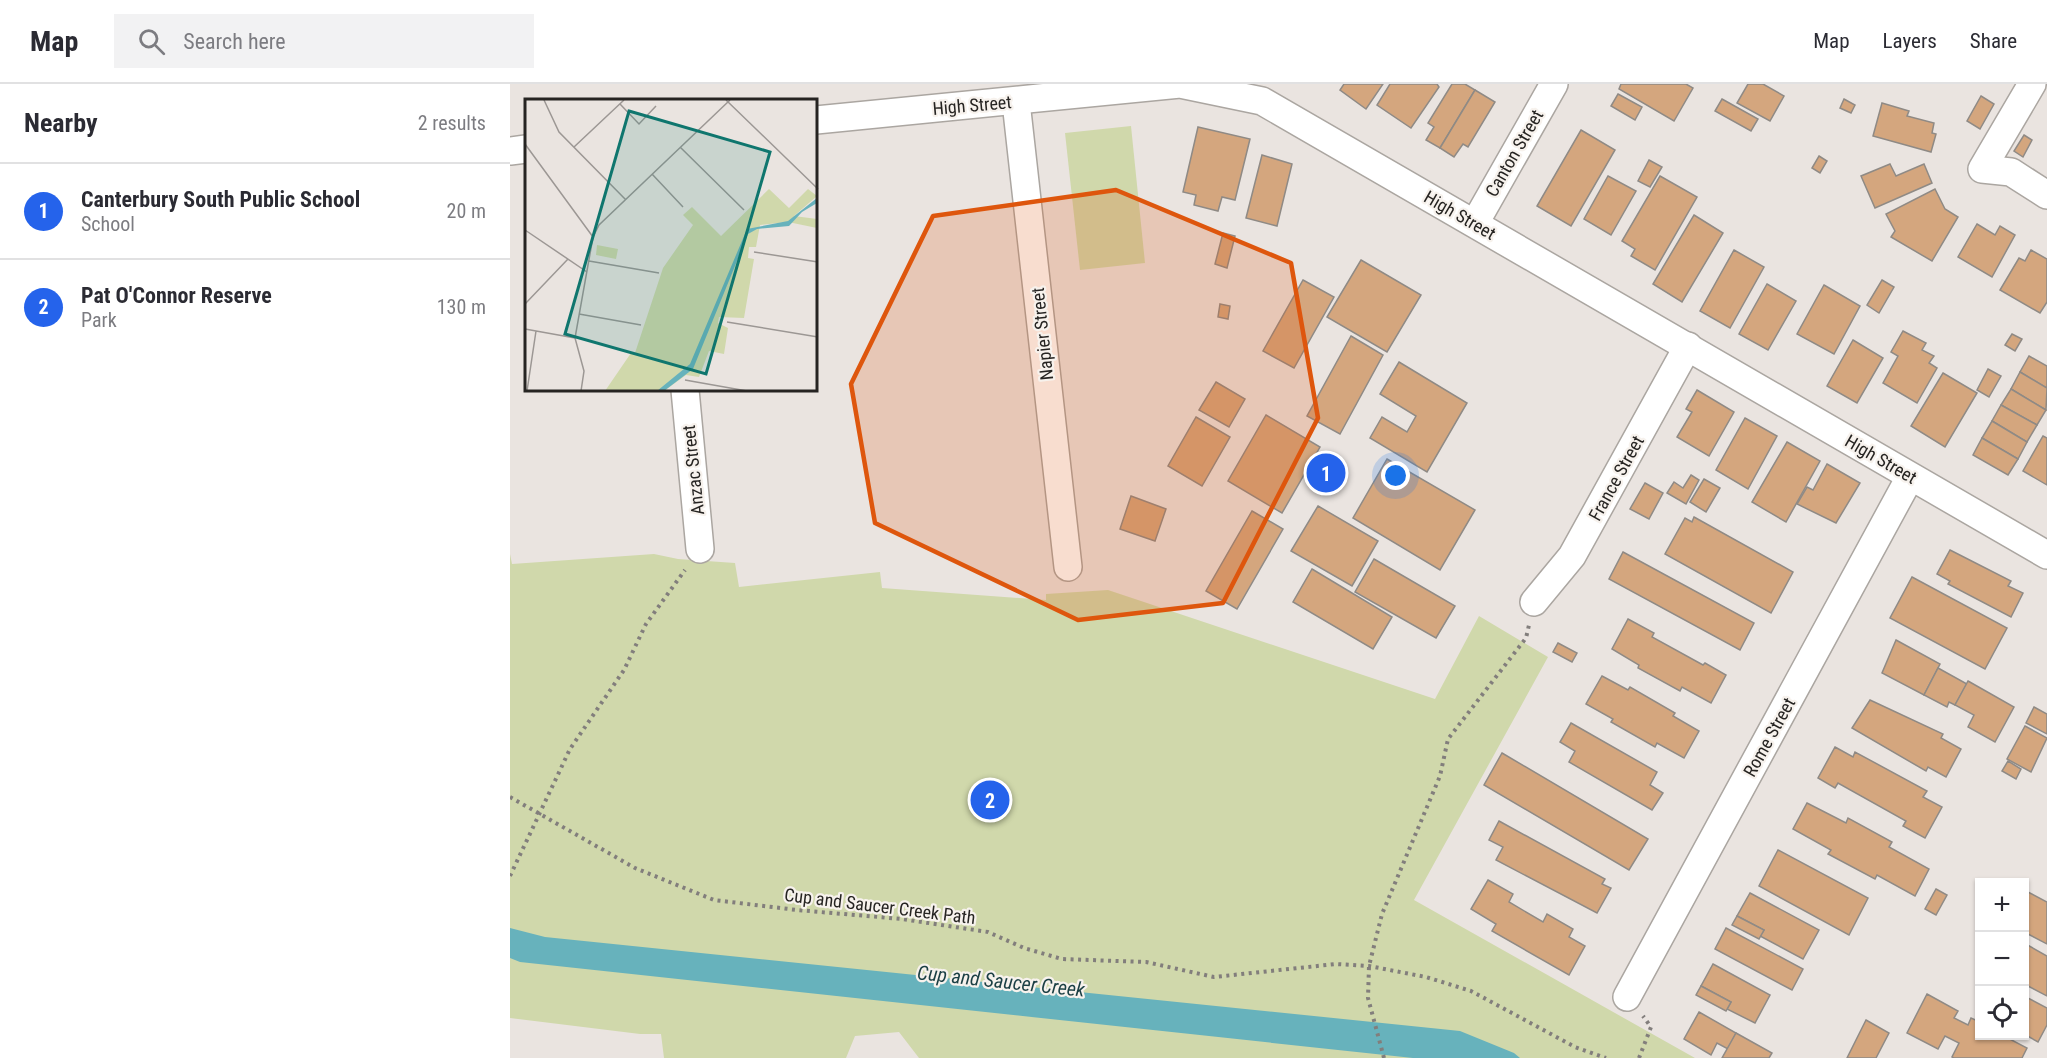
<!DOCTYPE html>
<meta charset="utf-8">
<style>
:root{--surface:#fff;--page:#f2f2f3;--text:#2b2b33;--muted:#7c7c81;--line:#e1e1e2;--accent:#2563eb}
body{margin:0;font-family:"Roboto Condensed",sans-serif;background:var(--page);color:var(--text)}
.controls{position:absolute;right:18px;bottom:18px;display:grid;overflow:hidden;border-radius:0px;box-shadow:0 2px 4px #0004}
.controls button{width:54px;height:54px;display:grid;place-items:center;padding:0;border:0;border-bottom:2px solid var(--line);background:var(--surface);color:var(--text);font:30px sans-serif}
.you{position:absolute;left:886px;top:392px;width:21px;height:21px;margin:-15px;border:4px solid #fff;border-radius:50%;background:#1a73e8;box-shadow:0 0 0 9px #1a73e833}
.badge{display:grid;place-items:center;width:39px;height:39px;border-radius:50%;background:var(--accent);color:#fff;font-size:20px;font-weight:700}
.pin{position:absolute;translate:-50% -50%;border:3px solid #fff;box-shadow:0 2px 6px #0006}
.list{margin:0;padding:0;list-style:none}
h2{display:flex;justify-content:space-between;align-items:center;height:78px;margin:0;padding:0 24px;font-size:26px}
h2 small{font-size:20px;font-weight:400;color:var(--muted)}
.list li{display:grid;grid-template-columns:39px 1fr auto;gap:18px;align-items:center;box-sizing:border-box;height:96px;padding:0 24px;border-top:2px solid var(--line)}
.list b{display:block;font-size:22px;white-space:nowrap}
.list p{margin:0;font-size:20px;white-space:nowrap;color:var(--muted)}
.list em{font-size:20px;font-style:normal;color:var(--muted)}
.icon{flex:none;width:33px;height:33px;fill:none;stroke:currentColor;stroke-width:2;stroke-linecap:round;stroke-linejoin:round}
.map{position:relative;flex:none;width:1537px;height:974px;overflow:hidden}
header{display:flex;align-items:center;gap:36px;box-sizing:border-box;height:84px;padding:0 30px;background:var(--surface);border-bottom:2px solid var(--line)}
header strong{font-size:28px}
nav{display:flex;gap:33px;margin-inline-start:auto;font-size:21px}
.search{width:420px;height:54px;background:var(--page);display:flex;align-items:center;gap:15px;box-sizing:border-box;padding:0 21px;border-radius:0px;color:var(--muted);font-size:22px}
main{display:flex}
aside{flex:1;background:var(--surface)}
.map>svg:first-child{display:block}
.green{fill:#d0d8ab}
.water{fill:#67b2bc}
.building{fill:#d4a67e;stroke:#8f8a85;stroke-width:1.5}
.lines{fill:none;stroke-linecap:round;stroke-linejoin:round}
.street-casing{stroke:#aba6a1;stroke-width:30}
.path{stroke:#827e7c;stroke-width:4;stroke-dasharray:3 4.5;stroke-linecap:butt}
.street{stroke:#fff;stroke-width:27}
.marked{fill:#de560d;fill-opacity:0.2;stroke:#de560d;stroke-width:4.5;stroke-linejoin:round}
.labels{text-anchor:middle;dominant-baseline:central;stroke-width:4.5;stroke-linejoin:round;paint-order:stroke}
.street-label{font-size:18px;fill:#262422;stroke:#f7f2ed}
.water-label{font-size:20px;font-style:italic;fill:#1b3f44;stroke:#f7f2ed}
.inset-road{fill:none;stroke:#9c9794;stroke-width:1.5}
.view{fill:#0f766e;fill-opacity:0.15;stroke:#0f766e;stroke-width:3}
.inset-edge{fill:none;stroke:#262422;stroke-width:3}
</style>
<header>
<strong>Map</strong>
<div class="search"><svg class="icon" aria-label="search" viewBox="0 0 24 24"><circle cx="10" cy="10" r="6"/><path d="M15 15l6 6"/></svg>Search here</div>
<nav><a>Map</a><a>Layers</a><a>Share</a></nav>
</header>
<main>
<aside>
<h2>Nearby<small>2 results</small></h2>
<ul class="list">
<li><span class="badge">1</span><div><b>Canterbury South Public School</b><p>School</p></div><em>20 m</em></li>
<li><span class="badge">2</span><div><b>Pat O'Connor Reserve</b><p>Park</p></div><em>130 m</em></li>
</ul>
</aside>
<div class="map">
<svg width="1537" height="974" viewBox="0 0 1537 974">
<rect width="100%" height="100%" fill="#eae4e0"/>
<g class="green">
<polygon points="621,42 635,179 570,186 555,49"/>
<polygon points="0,470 2,480 144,470 168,475 225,479 229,503 370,488 372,504 536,516 536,510 598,506 925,615 969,532 1038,573 904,816 1185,974 409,974 389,948 345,952 336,974 154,974 151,950 130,950 0,934"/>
</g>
<polygon class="water" points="0,844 35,853 950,947 1004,969 1010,974 903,974 10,878 0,874"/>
<g class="building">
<polygon points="834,0 873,0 856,25 830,6"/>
<polygon points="880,0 927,0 929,3 901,44 867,21"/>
<polygon points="942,0 955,0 965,6 930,64 916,56 924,43 918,39"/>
<polygon points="1111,0 1176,0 1183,4 1164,37 1109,5"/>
<polygon points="1238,0 1253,0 1274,12 1260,37 1227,19"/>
<polygon points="965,6 985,18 958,63 953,60 944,73 930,64"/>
<polygon points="1108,10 1132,23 1125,36 1101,22"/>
<polygon points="1471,12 1484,20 1470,45 1457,37"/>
<polygon points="1212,15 1248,35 1241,47 1205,27"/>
<polygon points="1334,15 1345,21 1341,29 1330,24"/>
<polygon points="1372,19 1399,27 1397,32 1424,39 1422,49 1426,50 1421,68 1363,52"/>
<polygon points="688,43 740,55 725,116 712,113 708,127 684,121 686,111 673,108"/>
<polygon points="1071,46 1105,66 1061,142 1027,122"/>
<polygon points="1514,51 1522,56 1513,73 1504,67"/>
<polygon points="752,71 782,80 767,142 736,134"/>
<polygon points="1309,72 1317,77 1310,89 1302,84"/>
<polygon points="1139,76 1152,83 1140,103 1128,97"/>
<polygon points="1380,80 1386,92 1414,80 1422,99 1365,124 1351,92"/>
<polygon points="1098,92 1126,107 1101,151 1074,135"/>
<polygon points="1150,92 1187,113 1145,186 1121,172 1125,165 1112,157"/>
<polygon points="1425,105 1435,125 1448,133 1422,177 1381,153 1385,147 1376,130"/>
<polygon points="1184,131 1213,149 1172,218 1143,200"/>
<polygon points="1467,140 1485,151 1490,142 1505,151 1482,193 1448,173"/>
<polygon points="713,149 725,152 717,184 705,180"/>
<polygon points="1224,166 1254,183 1220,244 1190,227"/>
<polygon points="1521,166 1537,175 1537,218 1530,229 1490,206 1509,174 1515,177"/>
<polygon points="851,176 911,211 877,268 817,233"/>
<polygon points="793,196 824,213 784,284 753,267"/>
<polygon points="1372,196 1384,203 1369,229 1357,221"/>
<polygon points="1257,200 1286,217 1258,266 1229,250"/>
<polygon points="1314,201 1350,222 1324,270 1287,250"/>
<polygon points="710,220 720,222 718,235 708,233"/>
<polygon points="1393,247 1416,259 1412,266 1424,272 1419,279 1427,284 1407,319 1373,299 1388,272 1381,268"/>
<polygon points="1502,250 1512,255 1505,267 1495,261"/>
<polygon points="841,252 873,271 830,350 797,332"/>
<polygon points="1343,256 1373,274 1347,319 1317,302"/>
<polygon points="1519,272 1537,282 1537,304 1510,288"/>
<polygon points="889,278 957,319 917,388 860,354 872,333 897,348 906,332 870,310"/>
<polygon points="1478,285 1491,292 1479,313 1467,306"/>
<polygon points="1510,288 1537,304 1536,326 1501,305"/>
<polygon points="1433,289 1467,309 1435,363 1401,342"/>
<polygon points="706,298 735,315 719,343 689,326"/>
<polygon points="1501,305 1536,326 1527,341 1491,321"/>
<polygon points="1187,306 1224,328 1199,372 1167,353 1182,328 1176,325"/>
<polygon points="1491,321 1527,341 1517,358 1482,337"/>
<polygon points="756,331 810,363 772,429 718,397"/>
<polygon points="686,333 720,353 692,402 658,382"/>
<polygon points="1235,334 1267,352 1238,405 1206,386"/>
<polygon points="1482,337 1517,358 1508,375 1472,354"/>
<polygon points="1533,352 1537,354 1537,401 1513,387"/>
<polygon points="1472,354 1508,375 1498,391 1463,371"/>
<polygon points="1277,358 1310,377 1276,438 1242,418"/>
<polygon points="877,375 965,426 930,486 843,434"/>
<polygon points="1317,380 1350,399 1326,439 1287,420 1297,403 1303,406"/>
<polygon points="1181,391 1189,396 1176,420 1157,409 1164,398 1173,404"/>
<polygon points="1194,395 1210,404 1196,428 1180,418"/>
<polygon points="1135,399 1153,409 1139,435 1120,425"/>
<polygon points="621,412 656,425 645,457 610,445"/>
<polygon points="808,422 868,457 842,502 781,467"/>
<polygon points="742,427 773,445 727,525 696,507"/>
<polygon points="1184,433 1283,488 1261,529 1155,470 1175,434 1182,438"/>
<polygon points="1440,466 1501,497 1498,502 1513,509 1501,533 1438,500 1440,497 1427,490"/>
<polygon points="1113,468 1244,539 1230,566 1099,495"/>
<polygon points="864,475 945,522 926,554 845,508"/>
<polygon points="802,485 882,533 863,565 783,518"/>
<polygon points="1402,493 1497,544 1475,585 1380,534"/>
<polygon points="1118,535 1144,549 1142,553 1193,581 1195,579 1216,591 1201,619 1172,603 1170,607 1128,584 1129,581 1102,565"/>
<polygon points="1386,556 1430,580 1414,611 1372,589"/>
<polygon points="1048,559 1067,569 1062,578 1043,568"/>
<polygon points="1428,584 1457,600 1445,621 1439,618 1437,623 1414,611"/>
<polygon points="1092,592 1118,606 1120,603 1165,629 1163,632 1189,647 1174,674 1147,659 1145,663 1101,638 1103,635 1076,620"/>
<polygon points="1458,597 1504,623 1485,658 1458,643 1464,631 1445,621"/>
<polygon points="1360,616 1433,650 1431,654 1451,665 1436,693 1418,683 1416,687 1342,644"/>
<polygon points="1524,623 1537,630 1537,650 1516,639"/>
<polygon points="1061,639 1147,688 1140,701 1153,709 1142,726 1059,678 1065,667 1050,658"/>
<polygon points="1515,642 1537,654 1521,688 1497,675"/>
<polygon points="1325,663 1343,673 1345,668 1417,707 1413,713 1432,723 1415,754 1393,742 1396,737 1328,699 1325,704 1308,694"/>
<polygon points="992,669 1138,755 1119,786 974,701"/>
<polygon points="1498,677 1511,685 1506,695 1492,687"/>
<polygon points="1297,719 1336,739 1338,734 1382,758 1379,763 1419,785 1405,812 1367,791 1365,795 1318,770 1321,766 1283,745"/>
<polygon points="989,737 1095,795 1092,800 1101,804 1087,829 986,776 993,763 979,756"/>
<polygon points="1268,766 1358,814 1339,851 1249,802"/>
<polygon points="978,796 1003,810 999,818 1033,838 1037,830 1063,845 1059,853 1075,862 1059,891 982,847 986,840 961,825"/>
<polygon points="1426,805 1437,811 1426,831 1415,825"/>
<polygon points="1514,806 1537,818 1537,860 1514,848"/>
<polygon points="1240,809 1309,846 1293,875 1250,852 1254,846 1227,832"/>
<polygon points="1227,832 1254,846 1249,855 1222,841"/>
<polygon points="1216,844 1293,885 1282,906 1205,865"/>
<polygon points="1514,859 1537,872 1537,912 1514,900"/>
<polygon points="1203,880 1260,911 1245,939 1217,925 1221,918 1191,902"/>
<polygon points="1191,902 1221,918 1216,927 1186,911"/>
<polygon points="1417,910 1448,927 1444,934 1458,941 1461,934 1470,938 1470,952 1494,952 1517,964 1512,974 1444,974 1442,973 1449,959 1435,952 1428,965 1397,949"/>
<polygon points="1514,912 1537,924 1537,941 1528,958 1514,950"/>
<polygon points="1189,928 1226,949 1218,965 1207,959 1201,971 1174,955"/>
<polygon points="1356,936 1379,949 1366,974 1337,974"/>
<polygon points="1226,949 1262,969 1259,974 1212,974"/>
</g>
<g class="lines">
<defs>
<g id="street">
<polyline points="1522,0 1472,85 1501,88 1537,111"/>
<polyline points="506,18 558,483"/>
<polyline points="306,36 670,0 752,17 1537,471"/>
<polyline points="0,67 16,65"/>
<polyline points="965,139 1044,0"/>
<polyline points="175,306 190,465"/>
<polyline points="1024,518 1062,472 1178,262"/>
<polyline points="1117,913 1400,393"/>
</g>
</defs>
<use href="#street" class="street-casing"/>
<g class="path">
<polyline points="0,713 125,784 204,816 287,826 392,835 478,848 514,864 552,875 636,878 704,893 826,880 859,882 916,893 961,907 1065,963 1096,974"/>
<polyline points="0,792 60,665 114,586 136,540 175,486"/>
<polyline points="874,974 858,914 859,882 872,830 930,692 938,655 1016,554 1019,541"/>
<polyline points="1129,974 1141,943 1133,932"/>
</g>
<use href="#street" class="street"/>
</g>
<path class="marked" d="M606 106 781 179 808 334 713 519 568 536 365 439 341 300 423 132Z"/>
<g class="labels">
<g class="street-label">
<text transform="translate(462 21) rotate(-5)">High Street</text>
<text transform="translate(1004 69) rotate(-60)">Canton Street</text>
<text transform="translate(950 131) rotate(30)">High Street</text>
<text transform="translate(532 250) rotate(-96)">Napier Street</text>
<text transform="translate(1371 375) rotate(30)">High Street</text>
<text transform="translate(183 386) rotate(-96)">Anzac Street</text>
<text transform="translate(1106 394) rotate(-61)">France Street</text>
<text transform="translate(1259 653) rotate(-61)">Rome Street</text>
<text transform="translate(370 822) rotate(7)">Cup and Saucer Creek Path</text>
</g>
<g class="water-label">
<text transform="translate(491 897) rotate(6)">Cup and Saucer Creek</text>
</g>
</g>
<g transform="translate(15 15)">
<rect width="292" height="292" fill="#eae4e0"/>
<path d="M244 90 264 109 283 90 292 97 269 117 292 120V129L263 123 235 126 231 148H224L223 159 229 160 219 219 194 218 193 224 203 229 199 255 184 252 174 278 161 276 139 292H80L106 254H110L138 169 168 126 158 116 167 108 196 137ZM72 146 93 150 91 160 71 156Z" fill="#d0d8ab"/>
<path d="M292 99V104L277 113 264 127 232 130 223 135 168 270 139 292H132L165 265 222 130 263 122Z" fill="#67b2bc"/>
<path class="inset-road" d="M19 1 34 33 101 101M201 1 293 90M95 5 114 25 131 7M0 45 68 138M49 48 99 1M155 48 219 111M127 75 158 108M0 131 62 173M229 153 293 163M64 162 134 174M0 205 43 160M54 215 116 226M202 223 293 238M0 230 50 239M160 281 222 292M2 292 11 232M56 292 59 272 50 239 68 138 74 126 205 1"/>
<path class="view" d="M104 12 245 53 181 275 40 235Z"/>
<rect width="292" height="292" class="inset-edge"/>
</g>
</svg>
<div class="controls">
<button>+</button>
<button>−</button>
<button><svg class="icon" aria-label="locate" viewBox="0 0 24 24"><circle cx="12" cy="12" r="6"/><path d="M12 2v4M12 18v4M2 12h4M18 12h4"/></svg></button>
</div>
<div class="you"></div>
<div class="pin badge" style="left:816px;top:389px">1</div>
<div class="pin badge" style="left:480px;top:716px">2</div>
</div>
</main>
